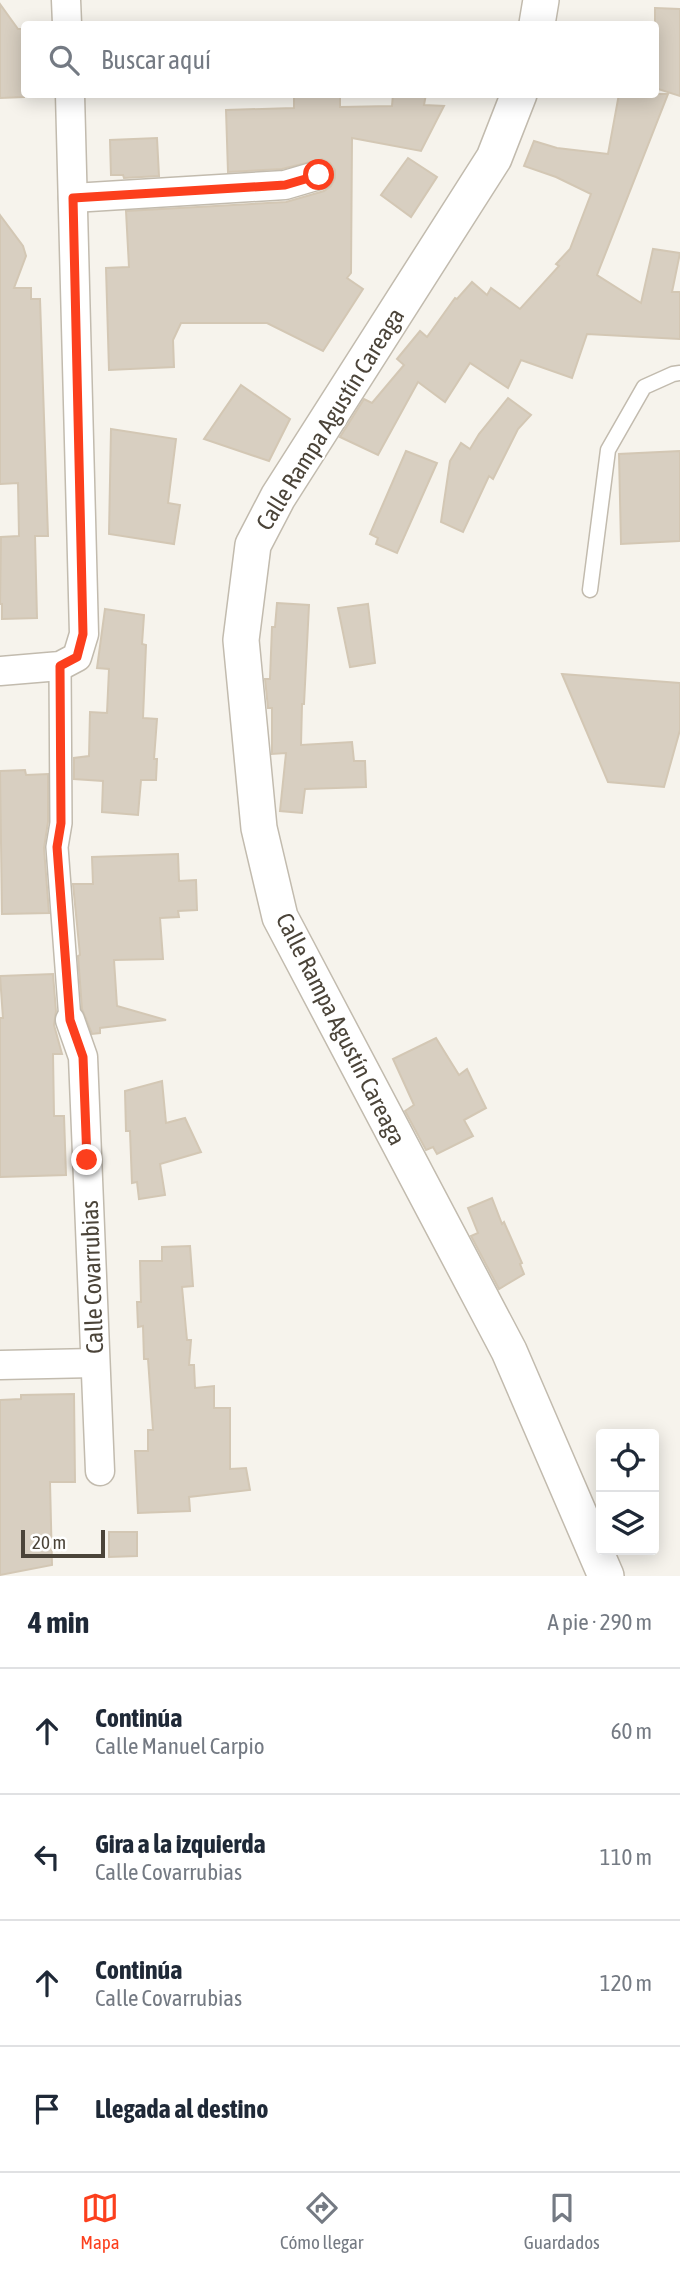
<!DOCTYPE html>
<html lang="es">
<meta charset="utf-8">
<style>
:root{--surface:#fff;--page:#f2f2f3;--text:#1f2937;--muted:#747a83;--line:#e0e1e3;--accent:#fc3f1d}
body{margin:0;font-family:"Asap Condensed",sans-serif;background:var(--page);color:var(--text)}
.controls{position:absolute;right:21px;bottom:21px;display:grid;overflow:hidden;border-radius:7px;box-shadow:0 4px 18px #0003}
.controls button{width:63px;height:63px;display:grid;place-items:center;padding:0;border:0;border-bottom:2px solid var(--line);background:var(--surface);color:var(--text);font:35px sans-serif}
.scale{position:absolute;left:21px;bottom:18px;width:84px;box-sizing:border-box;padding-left:7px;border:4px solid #4b4439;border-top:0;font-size:19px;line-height:24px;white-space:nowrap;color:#4b4439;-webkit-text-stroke:5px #fff;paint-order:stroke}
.stop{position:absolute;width:21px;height:21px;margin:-16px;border:5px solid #fc3f1d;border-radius:50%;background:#fff}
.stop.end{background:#fc3f1d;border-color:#fff;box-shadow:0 2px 7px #0008}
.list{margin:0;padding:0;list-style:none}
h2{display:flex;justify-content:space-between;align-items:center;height:91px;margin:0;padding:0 28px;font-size:30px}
h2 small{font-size:23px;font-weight:400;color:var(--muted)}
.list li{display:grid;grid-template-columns:46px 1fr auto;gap:21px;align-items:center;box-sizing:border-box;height:126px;padding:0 28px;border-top:2px solid var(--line)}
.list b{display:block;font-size:26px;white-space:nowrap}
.list p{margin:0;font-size:23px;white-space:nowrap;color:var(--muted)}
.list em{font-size:23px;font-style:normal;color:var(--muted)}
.icon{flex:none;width:38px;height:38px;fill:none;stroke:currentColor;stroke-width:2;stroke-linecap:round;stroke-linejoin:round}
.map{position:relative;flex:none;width:680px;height:1576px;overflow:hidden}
.search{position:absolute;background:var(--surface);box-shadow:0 4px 18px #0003;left:21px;right:21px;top:21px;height:77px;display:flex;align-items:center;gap:18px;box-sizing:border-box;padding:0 24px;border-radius:7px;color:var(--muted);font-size:26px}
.sheet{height:595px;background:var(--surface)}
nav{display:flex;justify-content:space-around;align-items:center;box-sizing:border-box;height:98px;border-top:2px solid var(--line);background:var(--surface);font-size:19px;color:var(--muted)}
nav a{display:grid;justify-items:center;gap:4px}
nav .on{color:var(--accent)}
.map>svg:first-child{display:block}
.building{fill:#d8cfc1;stroke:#d3c7b4;stroke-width:2}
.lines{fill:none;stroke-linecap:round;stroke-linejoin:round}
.service-casing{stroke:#c2bbae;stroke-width:17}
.pedestrian-casing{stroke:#c2bbae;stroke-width:24}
.minor-casing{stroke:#c2bbae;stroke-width:31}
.tertiary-casing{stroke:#c2bbae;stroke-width:38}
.service{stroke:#fff;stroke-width:14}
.pedestrian{stroke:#fff;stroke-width:21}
.minor{stroke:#fff;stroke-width:28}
.tertiary{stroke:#fff;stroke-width:35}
.route{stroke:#fc3f1d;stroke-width:9}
.labels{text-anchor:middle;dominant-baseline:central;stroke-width:5;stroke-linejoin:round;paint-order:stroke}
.street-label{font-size:24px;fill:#4b4439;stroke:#fff}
</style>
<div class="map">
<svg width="680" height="1576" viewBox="0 0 680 1576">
<rect width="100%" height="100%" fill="#f6f3ec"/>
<g class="building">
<polygon points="0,4 18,29 24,29 24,97 0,98"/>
<polygon points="655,8 680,9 680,96 655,88"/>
<polygon points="294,94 340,94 340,107 392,106 393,94 426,94 424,105 444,106 421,151 352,138 351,273 347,278 363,289 323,351 267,323 181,323 173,340 174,367 109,370 106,268 129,267 126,211 286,202 324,191 331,186 335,178 335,170 330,163 322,159 282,169 228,172 226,110 294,108"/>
<polygon points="619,94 668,94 597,275 641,303 653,249 680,253 672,292 680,292 680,339 587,334 572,378 521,360 508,388 470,363 445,402 418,382 378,455 340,437 364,399 372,403 404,365 397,359 420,331 427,337 455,298 457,299 472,282 487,295 491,288 520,309 559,266 556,264 570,249 591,194 556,177 524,166 534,141 557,148 608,154"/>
<polygon points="157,138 159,176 124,178 123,175 111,175 110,140"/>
<polygon points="408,158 437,177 411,217 381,195"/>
<polygon points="0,215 23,246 26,256 14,288 31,288 31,299 40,299 48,536 35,536 37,618 2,619 2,604 0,604 1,537 19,536 18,483 0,484"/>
<polygon points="241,385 290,419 269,461 204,439"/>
<polygon points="508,398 531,415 518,429 493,479 489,476 463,532 441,522 450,461 461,443 470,449 479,434"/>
<polygon points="111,429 176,439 168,503 180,505 174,544 109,534"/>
<polygon points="406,451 437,463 397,553 376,544 378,538 370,534"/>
<polygon points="680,451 680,541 621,544 619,454"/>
<polygon points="277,603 309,605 304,704 302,704 301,745 352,742 354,761 365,761 366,787 305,789 302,813 280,811 286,753 272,754 272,708 268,708 265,679 270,679 272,627 275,627"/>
<polygon points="368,604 375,663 350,667 338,608"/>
<polygon points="105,609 144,615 142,644 146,645 143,718 157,719 154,759 157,759 156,780 141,780 138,815 102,812 103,781 74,779 74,758 89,756 90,712 107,713 109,669 97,668"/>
<polygon points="562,674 680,683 680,730 664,787 608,782"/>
<polygon points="25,770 26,775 48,774 48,822 44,848 49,913 2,914 0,771"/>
<polygon points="178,854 179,881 196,880 197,910 178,911 179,917 160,918 163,959 114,960 117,1006 166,1020 100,1028 100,1033 92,1034 82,1009 78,956 80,955 73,884 93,884 92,857"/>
<polygon points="53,974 56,1011 54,1025 62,1054 53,1054 54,1116 64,1116 66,1175 0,1177 0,1018 3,1018 0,976"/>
<polygon points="436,1038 459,1075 467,1069 486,1108 464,1120 473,1136 437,1154 433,1147 426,1150 405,1111 414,1105 393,1059"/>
<polygon points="162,1081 166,1123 185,1118 201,1152 160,1164 165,1195 139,1199 137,1182 132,1183 130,1131 126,1131 125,1091"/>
<polygon points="492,1198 502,1224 504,1222 522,1263 520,1264 524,1274 499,1289 471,1236 478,1233 468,1208"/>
<polygon points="190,1246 193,1286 182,1287 187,1340 191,1340 189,1365 194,1365 195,1388 214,1386 214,1408 230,1408 230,1469 246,1468 250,1490 189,1497 190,1511 138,1513 135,1451 148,1451 148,1430 153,1430 148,1359 144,1359 143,1326 138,1327 137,1302 141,1302 140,1261 162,1261 162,1247"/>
<polygon points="74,1394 75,1482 50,1482 52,1565 0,1575 0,1400 21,1399 21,1395"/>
<polygon points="109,1532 137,1532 137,1556 109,1557"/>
</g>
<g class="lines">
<defs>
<polyline id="service" points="590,590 608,450 644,387 673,374 680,373"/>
<polyline id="pedestrian" points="60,666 61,823 57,847 70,1020"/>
<g id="minor">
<polyline points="66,0 67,24"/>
<polyline points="73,198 285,185 319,175"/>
<polyline points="0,671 60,666 77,657 84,634 70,94"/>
<polyline points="70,1020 83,1057 100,1471"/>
<polyline points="0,1365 95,1363"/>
</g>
<g id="tertiary">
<polyline points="537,24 541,0"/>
<polyline points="519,94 494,158 278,497 253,545 241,640 259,828 280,917 509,1351 606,1576"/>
</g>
</defs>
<use href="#service" class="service-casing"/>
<use href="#pedestrian" class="pedestrian-casing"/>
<use href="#minor" class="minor-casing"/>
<use href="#tertiary" class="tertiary-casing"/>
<use href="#service" class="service"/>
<use href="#pedestrian" class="pedestrian"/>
<use href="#minor" class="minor"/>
<use href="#tertiary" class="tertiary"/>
</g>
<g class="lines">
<polyline class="route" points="87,1160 83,1057 70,1020 57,847 61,823 60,666 77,657 83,634 73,198 285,185 319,175"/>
</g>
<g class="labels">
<g class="street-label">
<text transform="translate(330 419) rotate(-58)">Calle Rampa Agustín Careaga</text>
<text transform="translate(341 1029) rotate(63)">Calle Rampa Agustín Careaga</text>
<text transform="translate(92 1277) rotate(-92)">Calle Covarrubias</text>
</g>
</g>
</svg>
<div class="controls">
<button><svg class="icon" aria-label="locate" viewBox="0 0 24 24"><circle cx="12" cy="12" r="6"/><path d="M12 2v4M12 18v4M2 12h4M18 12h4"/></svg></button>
<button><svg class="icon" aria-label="layers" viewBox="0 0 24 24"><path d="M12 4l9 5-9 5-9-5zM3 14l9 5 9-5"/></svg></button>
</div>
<div class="scale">20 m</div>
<div class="stop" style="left:319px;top:175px"></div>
<div class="stop end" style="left:87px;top:1160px"></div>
<div class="search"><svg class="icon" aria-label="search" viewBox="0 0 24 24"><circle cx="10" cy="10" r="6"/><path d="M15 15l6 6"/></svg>Buscar aquí</div>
</div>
<section class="sheet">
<h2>4 min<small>A pie · 290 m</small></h2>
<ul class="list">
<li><svg class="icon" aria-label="ahead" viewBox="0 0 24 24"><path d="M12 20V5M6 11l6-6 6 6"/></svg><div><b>Continúa</b><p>Calle Manuel Carpio</p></div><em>60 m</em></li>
<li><svg class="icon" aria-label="left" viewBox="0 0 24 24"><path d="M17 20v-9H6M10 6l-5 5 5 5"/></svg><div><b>Gira a la izquierda</b><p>Calle Covarrubias</p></div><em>110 m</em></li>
<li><svg class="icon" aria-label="ahead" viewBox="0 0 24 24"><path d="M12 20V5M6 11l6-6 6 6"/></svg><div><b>Continúa</b><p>Calle Covarrubias</p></div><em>120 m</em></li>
<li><svg class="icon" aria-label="arrive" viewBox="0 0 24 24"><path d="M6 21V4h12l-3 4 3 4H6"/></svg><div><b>Llegada al destino</b></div></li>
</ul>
</section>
<nav>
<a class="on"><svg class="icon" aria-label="map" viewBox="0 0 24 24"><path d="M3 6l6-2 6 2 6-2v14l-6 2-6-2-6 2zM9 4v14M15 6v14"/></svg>Mapa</a>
<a><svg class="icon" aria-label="directions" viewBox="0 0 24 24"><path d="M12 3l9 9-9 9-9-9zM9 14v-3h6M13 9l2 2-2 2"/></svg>Cómo llegar</a>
<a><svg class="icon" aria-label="saved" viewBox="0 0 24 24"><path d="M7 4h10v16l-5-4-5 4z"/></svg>Guardados</a>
</nav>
